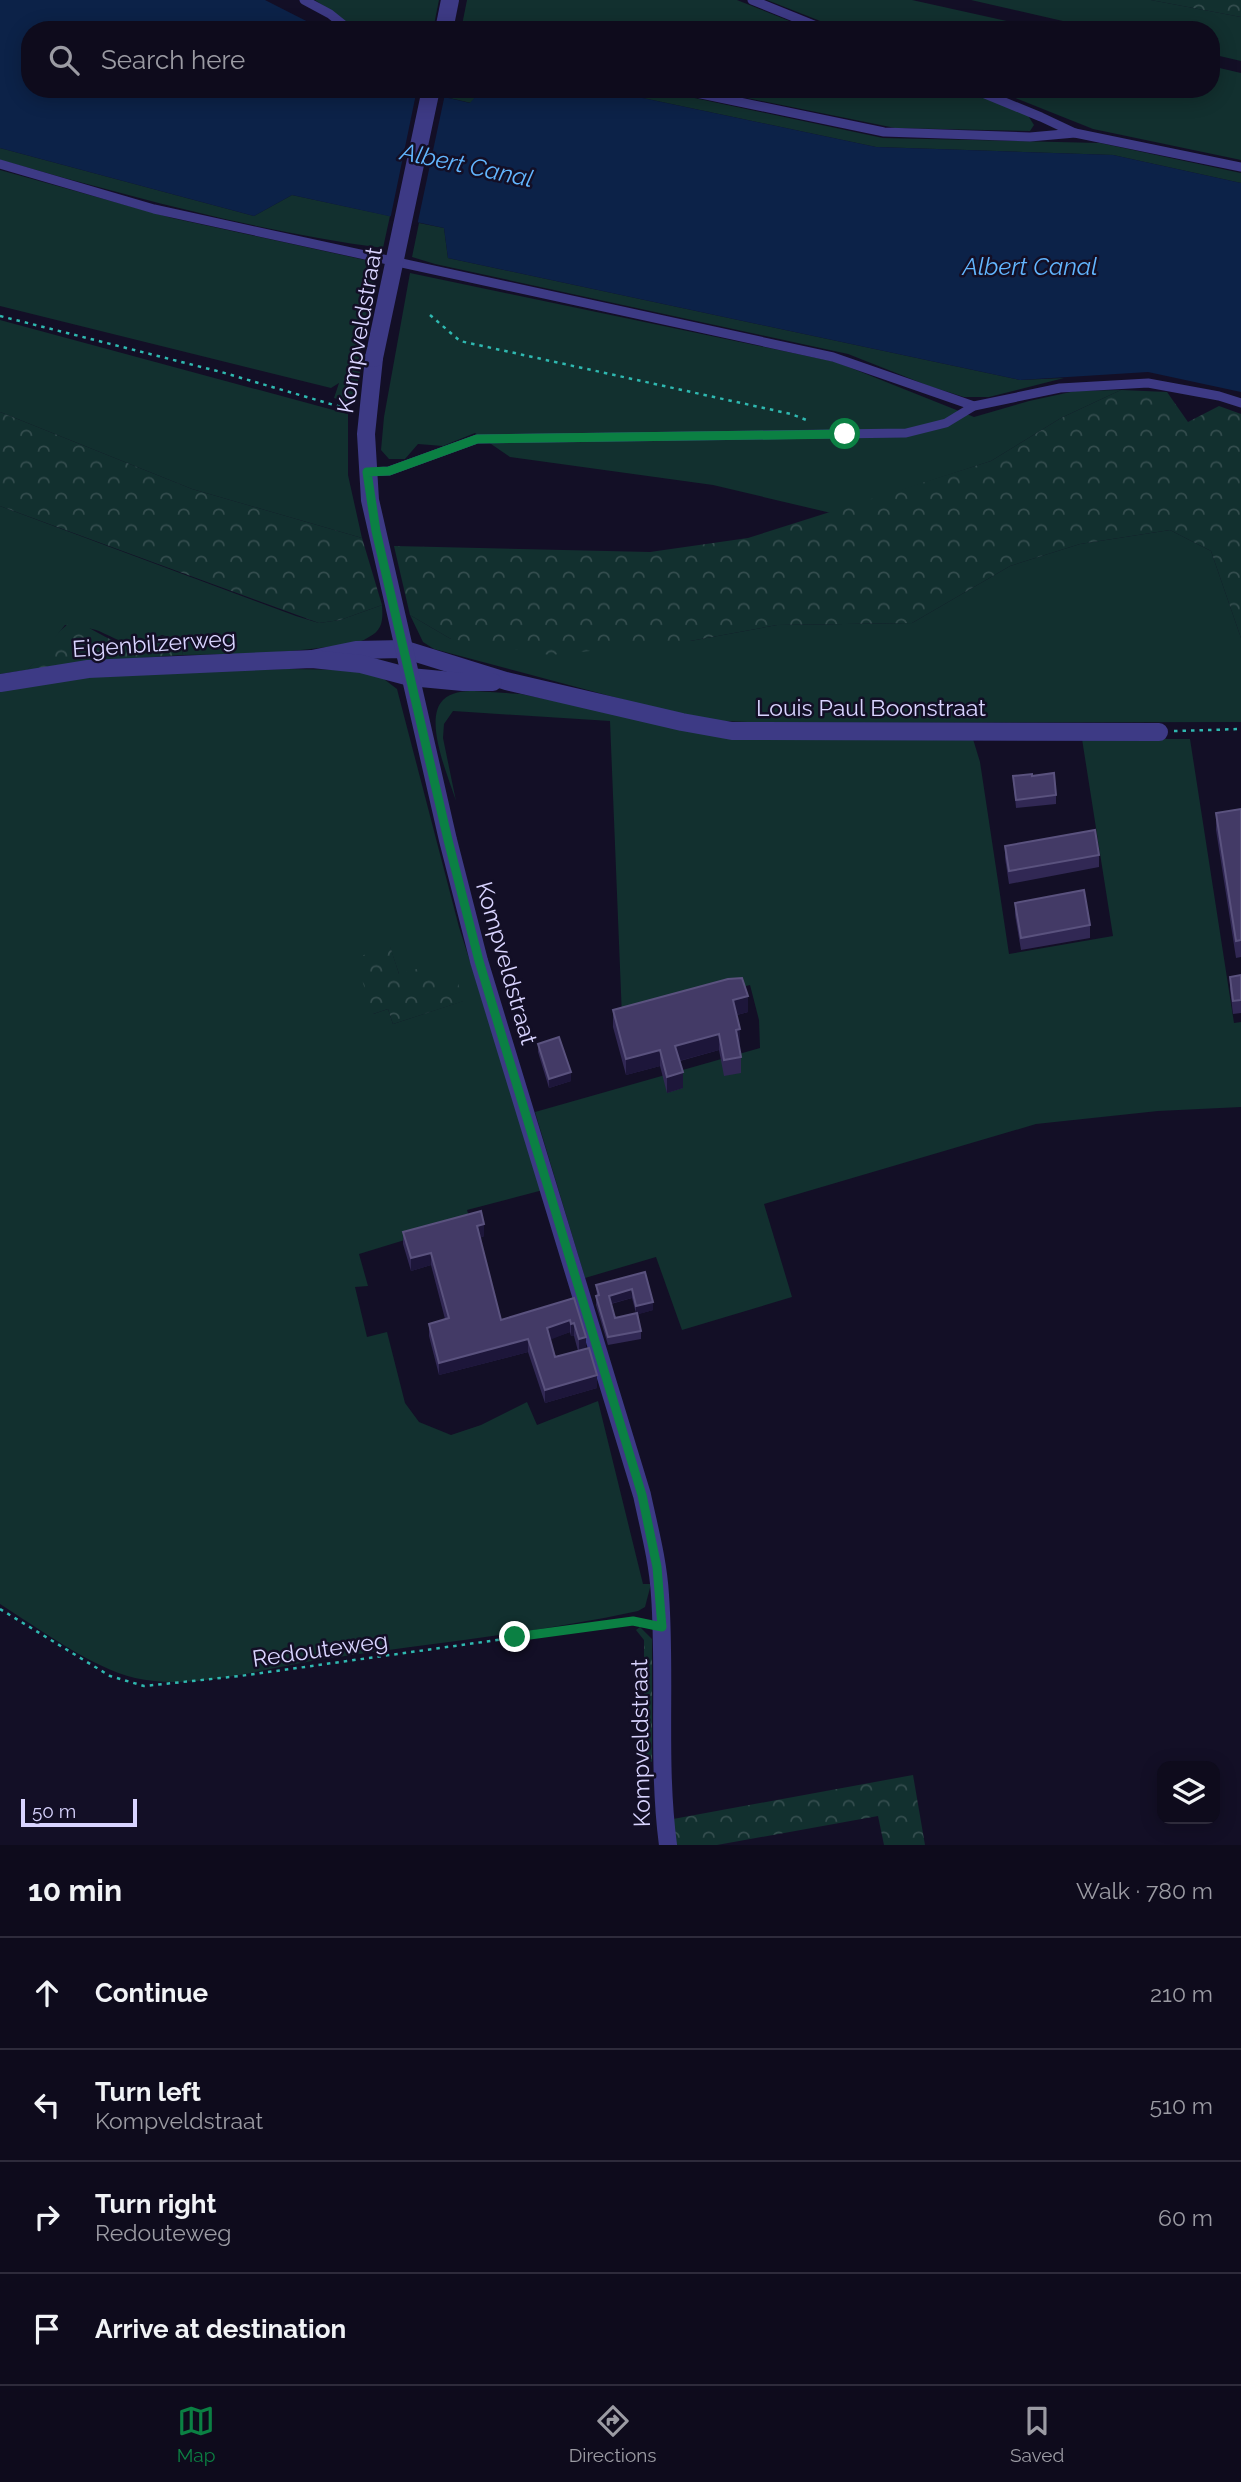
<!DOCTYPE html>
<meta charset="utf-8">
<style>
:root{--surface:#0e0b1c;--page:#1c1929;--text:#f1f3f6;--muted:#9b9ba3;--line:#2e2b3b;--accent:#0b8043}
body{margin:0;font-family:Raleway,sans-serif;background:var(--page);color:var(--text)}
.controls{position:absolute;right:21px;bottom:21px;display:grid;overflow:hidden;border-radius:14px;box-shadow:0 4px 18px #0003}
.controls button{width:63px;height:63px;display:grid;place-items:center;padding:0;border:0;border-bottom:2px solid var(--line);background:var(--surface);color:var(--text);font:35px sans-serif}
.scale{position:absolute;left:21px;bottom:18px;width:116px;box-sizing:border-box;padding-left:7px;border:4px solid #d9d4ff;border-top:0;font-size:19px;line-height:24px;white-space:nowrap;color:#d9d4ff;-webkit-text-stroke:5px #130f26;paint-order:stroke}
.stop{position:absolute;width:21px;height:21px;margin:-16px;border:5px solid #0b8043;border-radius:50%;background:#fff}
.stop.end{background:#0b8043;border-color:#fff;box-shadow:0 2px 7px #0008}
.list{margin:0;padding:0;list-style:none}
h2{display:flex;justify-content:space-between;align-items:center;height:91px;margin:0;padding:0 28px;font-size:30px}
h2 small{font-size:23px;font-weight:400;color:var(--muted)}
.list li{display:grid;grid-template-columns:46px 1fr auto;gap:21px;align-items:center;box-sizing:border-box;height:112px;padding:0 28px;border-top:2px solid var(--line)}
.list b{display:block;font-size:26px;white-space:nowrap}
.list p{margin:0;font-size:23px;white-space:nowrap;color:var(--muted)}
.list em{font-size:23px;font-style:normal;color:var(--muted)}
.icon{flex:none;width:38px;height:38px;fill:none;stroke:currentColor;stroke-width:2;stroke-linecap:round;stroke-linejoin:round}
.map{position:relative;flex:none;width:1241px;height:1845px;overflow:hidden}
.search{position:absolute;background:var(--surface);box-shadow:0 4px 18px #0003;left:21px;right:21px;top:21px;height:77px;display:flex;align-items:center;gap:18px;box-sizing:border-box;padding:0 24px;border-radius:28px;color:var(--muted);font-size:26px}
.sheet{height:539px;background:var(--surface)}
nav{display:flex;justify-content:space-around;align-items:center;box-sizing:border-box;height:98px;border-top:2px solid var(--line);background:var(--surface);font-size:19px;color:var(--muted)}
nav a{display:grid;justify-items:center;gap:4px}
nav .on{color:var(--accent)}
.map>svg:first-child{display:block}
.grass{fill:#12302f;fill-rule:evenodd}
.forest{fill:url(#forest-crowns)}
.water{fill:#0c2248}
.pier{fill:#130f26}
.lines{fill:none;stroke-linecap:round;stroke-linejoin:round}
.path{stroke:#2fb8b0;stroke-width:2.5;stroke-dasharray:3.5 5;stroke-linecap:butt}
.service{stroke:#3d3a85;stroke-width:9}
.minor{stroke:#3d3a85;stroke-width:18}
.tertiary{stroke:#3d3a85;stroke-width:18}
.tertiary-bridge{stroke:#3d3a85;stroke-width:18}
.wall{fill:#312854;fill-rule:evenodd}
.shaded-wall{fill:#1d163a}
.building{fill:#433a66;stroke:#5a527e;stroke-width:2}
.route{stroke:#0b8043;stroke-width:9}
.labels{text-anchor:middle;dominant-baseline:central;stroke-width:5;stroke-linejoin:round;paint-order:stroke}
.street-label{font-size:23px;fill:#d9d4ff;stroke:#130f26}
.water-label{font-size:24px;font-style:italic;fill:#62b6ff;stroke:#130f26}
</style>
<div class="map">
<svg width="1241" height="1845" viewBox="0 0 1241 1845">
<defs>
<pattern id="forest-crowns" width="20" height="18" patternUnits="userSpaceOnUse" patternTransform="scale(1.75)"><rect width="20" height="18" fill="#12302f"/><path d="M2 6a3 3 0 1 1 6 0M12 15a3 3 0 1 1 6 0" fill="none" stroke="#344d4e"/></pattern>
</defs>
<rect width="100%" height="100%" fill="#130f26"/>
<g class="grass">
<polygon points="315,0 439,0 433,30 358,30"/>
<polygon points="467,0 737,0 812,30 461,30"/>
<polygon points="767,0 912,0 1047,30 843,30"/>
<polygon points="971,0 1151,0 1241,17 1241,61 1211,54 1211,30 1102,30"/>
<polygon points="1211,66 1241,73 1241,160 1093,129 993,89 1211,89"/>
<polygon points="448,89 482,89 471,103 445,97"/>
<polygon points="600,89 652,89 883,138 1100,143 1241,173 1241,183 1113,155 876,147"/>
<polygon points="702,89 963,89 1027,114 1034,125 1030,131 895,128"/>
<path d="M0 148 254 216 292 195 390 216 383 248C253 231 126 195 0 160Z"/>
<polygon points="0,170 172,218 379,263 356,356 363,359 353,404 334,398 339,383 331,388 0,306"/>
<polygon points="419,223 444,228 448,258 1020,380 1064,378 989,397 964,397 929,386 848,354 435,264 412,257"/>
<polygon points="410,273 836,362 974,417 1029,401 1075,391 1121,390 1061,418 991,461 831,513 713,485 510,457 475,433 443,446 418,444 405,459 389,459 381,450 384,417"/>
<polygon points="0,320 348,414 348,475 362,538 192,489 0,412"/>
<path d="M0 506 296 616 319 623 340 620 382 605C383 619 383 630 369 637 357 645 341 645 327 647 279 654 231 654 182 655L184 641 162 635C133 649 126 644 99 631 89 627 76 627 65 625L40 657 27 670 0 674Z"/>
<polygon points="1170,530 1211,551 1241,638 1241,722 773,723 700,720 434,649 423,642 410,615 451,639 690,641 777,625 912,623 1010,566 1080,544"/>
<path d="M287 669 357 670 376 673 397 689 459 927 543 1190 467 1210 470 1220 359 1254 368 1286 355 1287 367 1337 387 1332 405 1403 419 1422 451 1435 481 1425 527 1402 537 1425 598 1401 643 1584H651L645 1607 638 1611C531 1634 426 1644 318 1660 261 1669 192 1691 135 1678 92 1668 38 1628 0 1604V688L90 674ZM390 947 399 974 463 1001 393 1024 388 1009 373 1014Z"/>
<path d="M474 691 521 694 724 736 796 740 962 735 973 739 980 762 1009 954 1113 936 1082 739H1190L1234 1023 1241 1022V1107L1158 1111 1036 1124 764 1204 792 1297 682 1330 656 1257 585 1278 535 1112 760 1048 759 1020 750 985 622 1017 610 721 453 711 444 724 443 738 456 801C449 778 423 720 443 700 451 692 463 691 474 691Z"/>
</g>
<g class="forest">
<polygon points="1151,0 1241,0 1241,17"/>
<polygon points="1121,390 1167,392 1188,422 1219,406 1241,414 1241,638 1211,551 1170,530 1080,544 1010,566 912,623 777,625 690,641 550,655 451,639 410,615 394,546 650,552 748,538 991,461 1061,418"/>
<polygon points="0,412 192,489 362,538 382,605 340,620 319,623 0,506"/>
<path d="M74 620C90 627 108 641 125 644 152 648 156 626 184 641L182 655 97 661 27 670C43 655 55 631 74 620Z"/>
<polygon points="390,946 399,974 417,969 422,982 454,972 464,1001 393,1024 388,1009 373,1014 355,958"/>
<polygon points="640,1627 652,1639 652,1762 644,1758 644,1640 636,1630"/>
<polygon points="913,1775 925,1845 884,1845 878,1816 717,1845 675,1845 673,1819"/>
</g>
<polygon class="water" points="0,0 265,0 324,30 30,30 30,89 410,89 470,103 482,89 600,89 876,147 1113,155 1241,183 1241,392 1148,372 1020,380 448,258 444,228 292,195 254,216 0,148"/>
<polygon class="pier" points="417,89 445,94 417,226 390,220"/>
<g class="lines">
<g class="path">
<polyline points="430,315 460,341 791,414 809,421"/>
<polyline points="0,316 221,372 351,410"/>
<polyline points="1174,731 1241,729"/>
<polyline points="0,1609 110,1676 144,1686 240,1676 633,1621 645,1624"/>
</g>
<g class="service">
<polyline points="304,0 330,14 350,30"/>
<polyline points="752,0 826,30"/>
<polyline points="677,89 884,132 1030,137 1075,133"/>
<polyline points="973,89 1041,117 1075,133 1241,167"/>
<polyline points="0,164 154,209 833,357 974,406"/>
<polyline points="367,472 389,471 477,439 906,433 946,423 974,406 1060,388 1148,383 1219,396 1241,403"/>
</g>
<g class="minor">
<polyline points="312,659 356,650 403,649 506,681 682,722 732,731 1159,732"/>
<polyline points="0,683 88,669 312,659 361,664 410,677 463,682 493,682"/>
</g>
<g class="tertiary">
<polyline points="444,30 450,0"/>
<path d="M374 358 366 434 370 500 448 840 479 961 642 1495C649 1528 658 1561 660 1595 666 1678 657 1762 668 1845"/>
</g>
<polyline class="tertiary-bridge" points="374,358 431,89"/>
</g>
<g class="wall">
<polygon points="1013,776 1032,776 1056,795 1056,804 1016,808"/>
<polygon points="1241,809 1241,957 1236,958 1216,830 1216,813"/>
<polygon points="1005,846 1099,855 1099,867 1009,884 1005,858"/>
<polygon points="1015,903 1090,925 1090,938 1021,950 1015,915"/>
<polygon points="1241,975 1241,1013 1233,1014 1230,989 1230,977"/>
<polygon points="613,1010 748,1012 737,1015 740,1045 739,1045 741,1057 741,1073 724,1076 719,1050 680,1061 683,1088 667,1093 660,1066 626,1075 613,1027"/>
<polygon points="538,1044 571,1081 549,1088 538,1052"/>
<path d="M403 1232 484 1236 480 1238 501 1320 574 1298 586 1349 597 1388 545 1403 528 1352 439 1375 429 1336V1324L445 1319 431 1265 411 1271 403 1244ZM570 1332 571 1336H574L578 1351 555 1357 550 1339Z"/>
<path d="M645 1272 653 1310 638 1314 641 1331V1339L608 1345 596 1305V1296H597L596 1285ZM632 1298 636 1313 615 1318 611 1304Z"/>
</g>
<g class="shaded-wall">
<polygon points="748,996 748,1012 733,1016 733,1000"/>
<polygon points="740,1029 740,1045 736,1046 736,1030"/>
<polygon points="719,1034 719,1050 675,1062 675,1046"/>
<polygon points="660,1050 660,1066 626,1075 626,1059"/>
<polygon points="571,1072 571,1081 549,1088 549,1079"/>
<polygon points="683,1072 683,1088 667,1093 667,1077"/>
<polygon points="484,1224 484,1236 477,1239 477,1226"/>
<polygon points="431,1253 431,1265 411,1271 411,1258"/>
<polygon points="632,1289 632,1298 609,1304 609,1296"/>
<polygon points="653,1302 653,1310 636,1315 636,1306"/>
<polygon points="570,1320 570,1332 547,1341 547,1328"/>
<polygon points="574,1323 574,1336 571,1336 571,1324"/>
<polygon points="586,1337 586,1350 579,1352 579,1339"/>
<polygon points="528,1339 528,1352 439,1375 439,1363"/>
<polygon points="597,1375 597,1388 545,1403 545,1390"/>
</g>
<g class="building">
<polygon points="1054,773 1056,795 1016,800 1013,776 1032,774 1032,776"/>
<polygon points="1241,809 1241,940 1236,941 1216,813"/>
<polygon points="1095,830 1099,855 1009,871 1005,846"/>
<polygon points="1084,890 1090,925 1021,938 1015,903"/>
<polygon points="1241,975 1241,1000 1233,1001 1230,977"/>
<polygon points="742,978 748,996 733,1000 740,1029 736,1030 741,1057 724,1060 719,1034 675,1046 683,1072 667,1077 660,1050 626,1059 613,1010 728,979"/>
<polygon points="559,1037 571,1072 549,1079 538,1044"/>
<polygon points="481,1211 484,1224 477,1226 501,1320 574,1298 586,1337 579,1339 574,1323 571,1324 570,1320 547,1328 555,1357 589,1348 597,1375 545,1390 528,1339 439,1363 429,1324 449,1318 431,1253 411,1258 403,1232"/>
<polygon points="645,1272 653,1302 636,1306 632,1289 609,1296 615,1318 637,1313 641,1331 608,1337 596,1296 599,1295 596,1285"/>
</g>
<g class="lines">
<polyline class="route" points="515,1637 633,1621 662,1627 657,1567 642,1495 479,961 448,840 376,531 367,472 389,471 477,439 845,434"/>
</g>
<g class="labels">
<g class="street-label">
<text transform="translate(359 330) rotate(-80)">Kompveldstraat</text>
<text transform="translate(154 643) rotate(-4)">Eigenbilzerweg</text>
<text x="871" y="707">Louis Paul Boonstraat</text>
<text transform="translate(507 963) rotate(74)">Kompveldstraat</text>
<text transform="translate(320 1649) rotate(-8)">Redouteweg</text>
<text transform="translate(640 1743) rotate(-91)">Kompveldstraat</text>
</g>
<g class="water-label">
<text transform="translate(467 165) rotate(12)">Albert Canal</text>
<text x="1030" y="266">Albert Canal</text>
</g>
</g>
</svg>
<div class="controls">
<button><svg class="icon" aria-label="layers" viewBox="0 0 24 24"><path d="M12 4l9 5-9 5-9-5zM3 14l9 5 9-5"/></svg></button>
</div>
<div class="scale">50 m</div>
<div class="stop" style="left:845px;top:434px"></div>
<div class="stop end" style="left:515px;top:1637px"></div>
<div class="search"><svg class="icon" aria-label="search" viewBox="0 0 24 24"><circle cx="10" cy="10" r="6"/><path d="M15 15l6 6"/></svg>Search here</div>
</div>
<section class="sheet">
<h2>10 min<small>Walk · 780 m</small></h2>
<ul class="list">
<li><svg class="icon" aria-label="ahead" viewBox="0 0 24 24"><path d="M12 20V5M6 11l6-6 6 6"/></svg><div><b>Continue</b></div><em>210 m</em></li>
<li><svg class="icon" aria-label="left" viewBox="0 0 24 24"><path d="M17 20v-9H6M10 6l-5 5 5 5"/></svg><div><b>Turn left</b><p>Kompveldstraat</p></div><em>510 m</em></li>
<li><svg class="icon" aria-label="right" viewBox="0 0 24 24"><path d="M7 20v-9h11M14 6l5 5-5 5"/></svg><div><b>Turn right</b><p>Redouteweg</p></div><em>60 m</em></li>
<li><svg class="icon" aria-label="arrive" viewBox="0 0 24 24"><path d="M6 21V4h12l-3 4 3 4H6"/></svg><div><b>Arrive at destination</b></div></li>
</ul>
</section>
<nav>
<a class="on"><svg class="icon" aria-label="map" viewBox="0 0 24 24"><path d="M3 6l6-2 6 2 6-2v14l-6 2-6-2-6 2zM9 4v14M15 6v14"/></svg>Map</a>
<a><svg class="icon" aria-label="directions" viewBox="0 0 24 24"><path d="M12 3l9 9-9 9-9-9zM9 14v-3h6M13 9l2 2-2 2"/></svg>Directions</a>
<a><svg class="icon" aria-label="saved" viewBox="0 0 24 24"><path d="M7 4h10v16l-5-4-5 4z"/></svg>Saved</a>
</nav>
